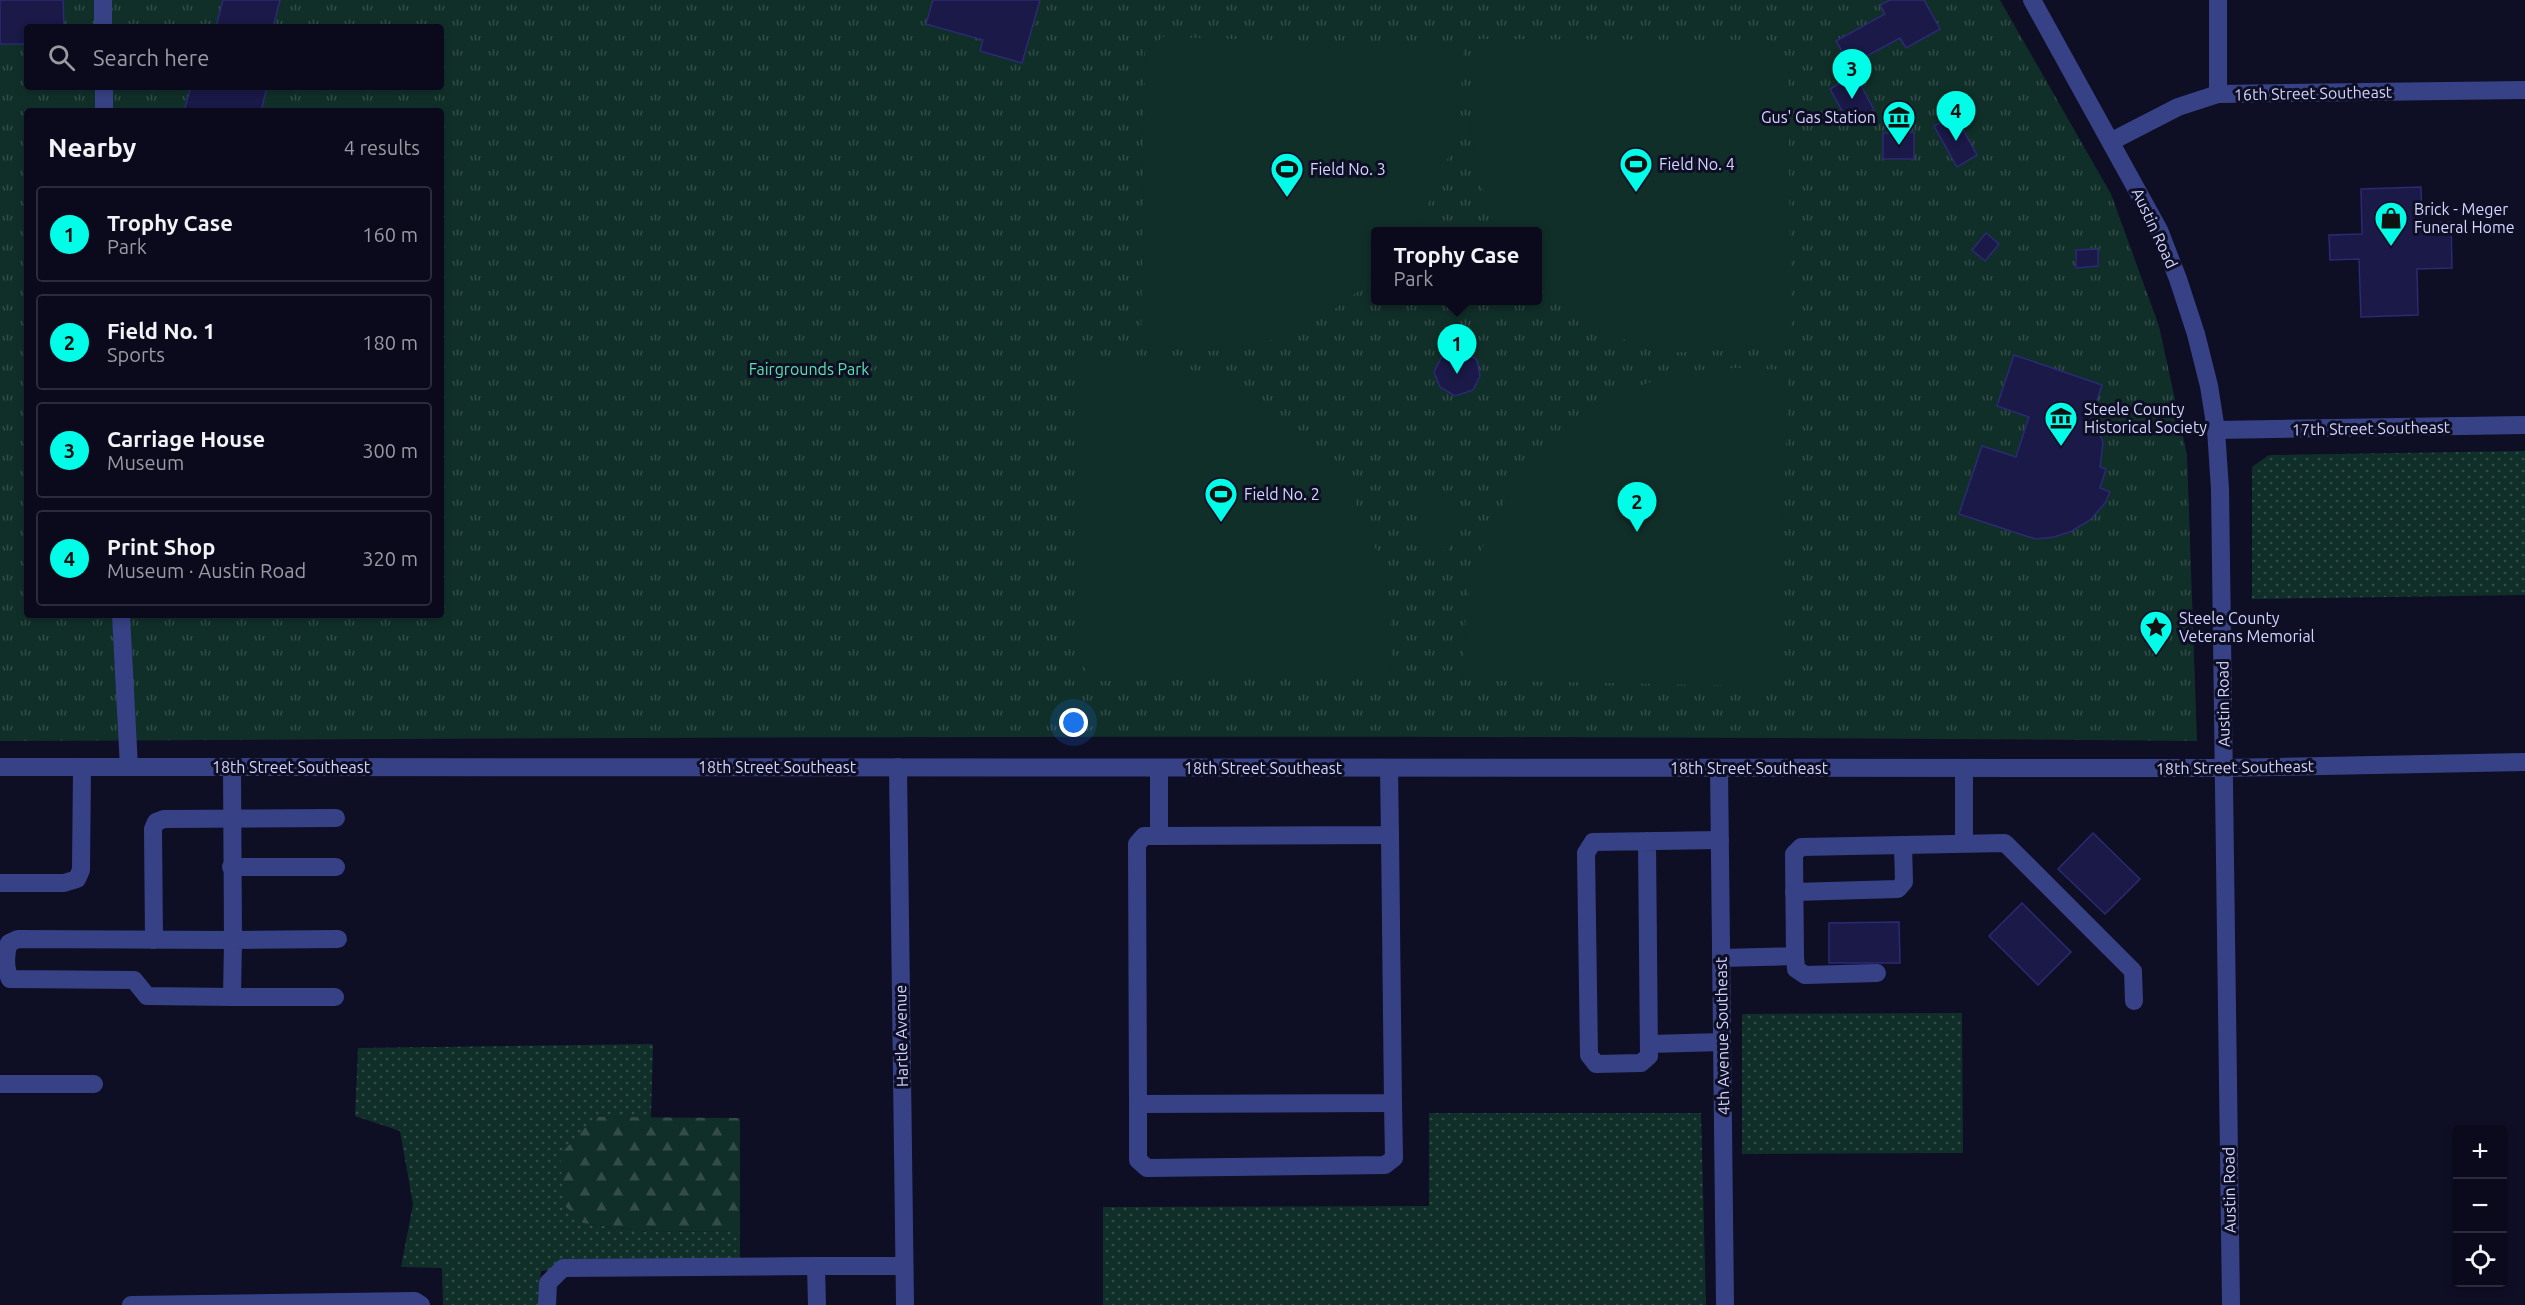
<!DOCTYPE html>
<meta charset="utf-8">
<style>
:root{--surface:#0a0a1c;--page:#181829;--text:#f1f3f6;--muted:#999aa3;--line:#2a2b3b;--accent:#00fde8}
body{margin:0;font-family:Ubuntu,sans-serif;background:var(--page);color:var(--text)}
.controls{position:absolute;right:18px;bottom:18px;display:grid;overflow:hidden;border-radius:6px;box-shadow:0 3px 9px #0003}
.controls button{width:54px;height:54px;display:grid;place-items:center;padding:0;border:0;border-bottom:2px solid var(--line);background:var(--surface);color:var(--text);font:30px sans-serif}
.you{position:absolute;left:1074px;top:723px;width:21px;height:21px;margin:-15px;border:4px solid #fff;border-radius:50%;background:#1a73e8;box-shadow:0 0 0 9px #1a73e833}
.badge{display:grid;place-items:center;width:39px;height:39px;border-radius:50%;background:var(--accent);color:#111;font-size:20px;font-weight:700}
.pin{position:absolute;translate:-50% -50px;filter:drop-shadow(0 2px 3px #0008)}
.pin::after{content:'';position:absolute;top:32px;width:21px;height:18px;background:inherit;clip-path:polygon(0 0,100% 0,50% 100%)}
.popup{position:absolute;left:1371px;top:227px;width:171px;height:78px;box-sizing:border-box;display:grid;place-content:center;border-radius:6px;background:var(--surface);filter:drop-shadow(0 2px 4px #0005);font-size:20px;white-space:nowrap;color:var(--muted)}
.popup b{font-size:22px;color:var(--text)}
.popup::after{content:'';position:absolute;left:50%;top:100%;margin-left:-12px;border:12px solid transparent;border-top-color:var(--surface)}
.list{margin:0;padding:0;list-style:none}
h2{display:flex;justify-content:space-between;align-items:center;height:78px;margin:0;padding:0 24px;font-size:26px}
h2 small{font-size:20px;font-weight:400;color:var(--muted)}
.list li{display:grid;grid-template-columns:39px 1fr auto;gap:18px;align-items:center;box-sizing:border-box;height:96px;margin:0 12px 12px;padding:0 12px;border:2px solid var(--line);border-radius:6px}
.list b{display:block;font-size:22px;white-space:nowrap}
.list p{margin:0;font-size:20px;white-space:nowrap;color:var(--muted)}
.list em{font-size:20px;font-style:normal;color:var(--muted)}
.icon{flex:none;width:33px;height:33px;fill:none;stroke:currentColor;stroke-width:2;stroke-linecap:round;stroke-linejoin:round}
.map{position:relative;flex:none;width:2525px;height:1305px;overflow:hidden}
.search{position:absolute;background:var(--surface);box-shadow:0 3px 9px #0003;left:24px;top:24px;width:420px;height:66px;display:flex;align-items:center;gap:15px;box-sizing:border-box;padding:0 21px;border-radius:6px;color:var(--muted);font-size:22px}
.panel{position:absolute;background:var(--surface);box-shadow:0 3px 9px #0003;left:24px;top:108px;width:420px;height:510px;border-radius:6px}
.map>svg:first-child{display:block}
.grass{fill:url(#grass-dots)}
.forest{fill:url(#forest-firs)}
.park{fill:url(#park-tufts);fill-rule:evenodd}
.garden{fill:#112f29}
.building{fill:#1a1947;stroke:#2b2a73;stroke-width:1.5}
.lines{fill:none;stroke-linecap:round;stroke-linejoin:round}
.minor{stroke:#374286;stroke-width:18}
.labels{text-anchor:middle;dominant-baseline:central;stroke-width:6;stroke-linejoin:round;paint-order:stroke}
.street-label{font-size:16px;fill:#d2d5ff;stroke:#0e0e25}
.poi-label{font-size:16px;fill:#d2d5ff;stroke:#0e0e25;text-anchor:start}
.park-label{font-size:16px;fill:#59e4a8;stroke:#0e0e25}
</style>
<div class="map">
<svg width="2525" height="1305" viewBox="0 0 2525 1305">
<defs>
<pattern id="grass-dots" width="8" height="8" patternUnits="userSpaceOnUse" patternTransform="scale(1.5)"><rect width="8" height="8" fill="#112f29"/><path d="M2 2h.1M6 6h.1" fill="none" stroke="#334c49" stroke-width="1.8" stroke-linecap="round"/></pattern>
<pattern id="forest-firs" width="22" height="20" patternUnits="userSpaceOnUse" patternTransform="scale(1.5)"><rect width="22" height="20" fill="#112f29"/><path d="M5 1l3.5 6h-7zM16 11l3.5 6h-7z" fill="#334c49"/></pattern>
<pattern id="park-tufts" width="24" height="20" patternUnits="userSpaceOnUse" patternTransform="scale(1.5)"><rect width="24" height="20" fill="#112f29"/><path d="M3 7l-1-3M5 7V3M7 7l1-3M15 17l-1-3M17 17v-4M19 17l1-3" fill="none" stroke="#334c49"/></pattern>
</defs>
<rect width="100%" height="100%" fill="#0e0e25"/>
<g class="grass">
<polygon points="2525,451 2525,595 2252,599 2252,467 2269,455"/>
<polygon points="1962,1013 1963,1153 1742,1154 1742,1014"/>
<polygon points="653,1044 651,1118 595,1117 583,1223 647,1232 740,1231 740,1259 541,1271 539,1305 443,1305 442,1268 401,1267 413,1204 400,1131 355,1116 358,1048"/>
<polygon points="1429,1113 1701,1113 1706,1305 1103,1305 1103,1207 1429,1206"/>
</g>
<polygon class="forest" points="595,1117 740,1118 740,1231 647,1232 583,1223 564,1205 560,1155"/>
<path class="park" d="M0 0H2000L2111 194 2159 326 2187 455 2197 741C1464 734 732 737 0 741ZM27 27H441V87H27ZM27 111H441V615H27ZM1376 232H1538V300H1376Z"/>
<g class="garden">
<path d="M1163 37 1463 45C1462 119 1453 168 1412 231L1376 232V275C1329 321 1267 352 1200 351 1180 350 1160 346 1141 344L1145 52Z"/>
<path d="M1476 39 1769 40 1788 60 1791 346C1763 347 1736 349 1708 351 1696 351 1683 353 1671 352 1620 348 1573 311 1538 275V232L1504 231C1461 162 1471 117 1476 39Z"/>
<path d="M1118 359C1144 362 1169 364 1194 371 1289 398 1364 486 1385 581 1392 612 1391 645 1392 676L1096 681 1078 661V361Z"/>
<path d="M1738 368 1788 370 1779 668 1765 686 1463 680C1465 647 1463 611 1472 579 1488 520 1532 445 1586 412 1613 395 1644 383 1674 375 1695 369 1717 369 1738 368Z"/>
<polygon points="1425,488 1459,494 1448,551 1415,545"/>
</g>
<g class="building">
<polygon points="0,0 63,0 64,27 27,27 27,44 0,44"/>
<polygon points="223,0 280,0 273,27 216,27"/>
<polygon points="933,0 1040,0 1022,63 980,51 983,40 926,24"/>
<polygon points="1890,0 1924,0 1940,29 1906,48 1900,38 1850,65 1836,41 1885,14 1880,5"/>
<polygon points="1855,74 1874,110 1849,123 1830,89"/>
<polygon points="191,87 267,87 261,111 184,111"/>
<polygon points="1955,115 1977,155 1957,167 1934,126"/>
<polygon points="1914,132 1914,159 1883,159 1883,133"/>
<polygon points="2421,187 2422,223 2451,222 2452,268 2417,269 2418,315 2361,317 2359,259 2330,260 2329,235 2362,234 2361,189"/>
<polygon points="1986,233 1999,244 1985,261 1972,250"/>
<polygon points="2098,249 2098,266 2076,268 2076,250"/>
<polygon points="1462,349 1477,360 1480,376 1473,390 1455,396 1440,387 1434,372 1442,356"/>
<polygon points="2014,355 2102,385 2089,424 2098,431 2103,442 2100,467 2106,469 2100,488 2110,492 2105,503 2090,520 2072,531 2054,537 2036,539 2026,536 1959,514 1982,446 2016,457 2029,417 1997,406"/>
<polygon points="2093,833 2140,879 2105,914 2058,869"/>
<polygon points="2022,903 2071,952 2038,985 1989,936"/>
<polygon points="1899,922 1900,963 1829,963 1829,923"/>
</g>
<g class="lines">
<g class="minor">
<polyline points="103,0 103,27"/>
<polyline points="2032,0 2159,230 2178,279 2196,334 2209,386 2216,430 2220,489 2231,1305"/>
<polyline points="2218,0 2218,94"/>
<polyline points="104,87 104,111"/>
<polyline points="2112,141 2178,107 2218,94 2525,90"/>
<polyline points="2216,430 2525,425"/>
<polyline points="121,615 129,767"/>
<polyline points="0,767 2224,768 2525,762"/>
<path d="M232 767 233 940 18 939 9 943C5 953 5 969 10 979L134 980 147 996 232 997 233 940 338 939"/>
<polyline points="898,767 905,1305"/>
<polyline points="1159,768 1159,836 1390,835 1389,768"/>
<polyline points="1719,768 1725,1305"/>
<polyline points="1964,768 1964,843"/>
<polyline points="1159,836 1144,836 1137,844 1138,1104 1393,1103 1390,835"/>
<polyline points="1647,841 1649,1056 1641,1063 1596,1064 1589,1055 1586,853 1593,842 1720,840"/>
<polyline points="231,867 336,867"/>
<polyline points="0,883 64,883 77,879 81,870 82,767"/>
<polyline points="1794,892 1898,889 1904,882 1903,845"/>
<polyline points="154,940 153,829 156,822 164,819 336,818"/>
<polyline points="1795,956 1796,969 1805,975 1877,973"/>
<polyline points="1721,958 1795,956 1794,854 1801,847 2005,843 2133,971 2134,1001"/>
<polyline points="232,997 335,997"/>
<polyline points="1649,1044 1722,1042"/>
<polyline points="0,1084 94,1084"/>
<polyline points="1138,1104 1138,1160 1147,1168 1385,1165 1394,1158 1393,1103"/>
<polyline points="131,1305 415,1301 421,1305"/>
<polyline points="547,1305 548,1283 563,1268 816,1266"/>
<polyline points="817,1305 816,1266 904,1266"/>
</g>
</g>
<defs>
<symbol id="museum-pin" viewBox="-11 -11 22 30"><path d="M0 17L-7.5 6A9.5 9.5 0 1 1 7.5 6Z" fill="#00fde8" stroke="#0e0e25"/><path d="M0-6L6-3V-2H-6V-3ZM-5-1h2V3h-2ZM-1-1h2V3h-2ZM3-1h2V3H3ZM-6 4H6V6H-6Z" fill="#111"/></symbol>
<symbol id="stadium-pin" viewBox="-11 -11 22 30"><path d="M0 17L-7.5 6A9.5 9.5 0 1 1 7.5 6Z" fill="#00fde8" stroke="#0e0e25"/><path d="M0-5a6.5 5 0 1 0 0 10a6.5 5 0 1 0 0-10ZM-3.5-1.8h7v3.6h-7Z" fill="#111"/></symbol>
<symbol id="shop-pin" viewBox="-11 -11 22 30"><path d="M0 17L-7.5 6A9.5 9.5 0 1 1 7.5 6Z" fill="#00fde8" stroke="#0e0e25"/><path d="M-5-2.5h2.3a2.7 3.5 0 0 1 5.4 0H5L5.5 6h-11ZM-1.5-2.5h3a1.5 2.3 0 0 0-3 0Z" fill="#111"/></symbol>
<symbol id="sight-pin" viewBox="-11 -11 22 30"><path d="M0 17L-7.5 6A9.5 9.5 0 1 1 7.5 6Z" fill="#00fde8" stroke="#0e0e25"/><path d="M0-6L1.8-2.2L6-1.7L2.9 1.2L3.7 5.4L0 3.3L-3.7 5.4L-2.9 1.2L-6-1.7L-1.8-2.2Z" fill="#111"/></symbol>
</defs>
<g fill-rule="evenodd">
<use href="#museum-pin" x="1880" y="98" width="38" height="52"/>
<use href="#stadium-pin" x="1617" y="145" width="38" height="52"/>
<use href="#stadium-pin" x="1268" y="150" width="38" height="52"/>
<use href="#shop-pin" x="2372" y="199" width="38" height="52"/>
<use href="#museum-pin" x="2042" y="399" width="38" height="52"/>
<use href="#stadium-pin" x="1202" y="475" width="38" height="52"/>
<use href="#sight-pin" x="2137" y="608" width="38" height="52"/>
</g>
<g class="labels">
<g class="street-label">
<text transform="translate(2313 93) rotate(-1)">16th Street Southeast</text>
<text transform="translate(2155 228) rotate(65)">Austin Road</text>
<text transform="translate(2371 428) rotate(-1)">17th Street Southeast</text>
<text transform="translate(2223 704) rotate(-91)">Austin Road</text>
<text x="291" y="767">18th Street Southeast</text>
<text x="777" y="767">18th Street Southeast</text>
<text transform="translate(2235 767) rotate(-1)">18th Street Southeast</text>
<text x="1263" y="768">18th Street Southeast</text>
<text x="1749" y="768">18th Street Southeast</text>
<text transform="translate(901 1036) rotate(-91)">Hartle Avenue</text>
<text transform="translate(1722 1036) rotate(-91)">4th Avenue Southeast</text>
<text transform="translate(2229 1190) rotate(-91)">Austin Road</text>
</g>
<g class="poi-label">
<text x="1876" y="117" text-anchor="end">Gus' Gas Station</text>
<text x="1659" y="164">Field No. 4</text>
<text x="1310" y="169">Field No. 3</text>
<text x="2414" y="209">Brick - Meger<tspan x="2414" dy="18">Funeral Home</tspan></text>
<text x="2084" y="409">Steele County<tspan x="2084" dy="18">Historical Society</tspan></text>
<text x="1244" y="494">Field No. 2</text>
<text x="2179" y="618">Steele County<tspan x="2179" dy="18">Veterans Memorial</tspan></text>
</g>
<g class="park-label">
<text x="809" y="369">Fairgrounds Park</text>
</g>
</g>
</svg>
<div class="controls">
<button>+</button>
<button>−</button>
<button><svg class="icon" aria-label="locate" viewBox="0 0 24 24"><circle cx="12" cy="12" r="6"/><path d="M12 2v4M12 18v4M2 12h4M18 12h4"/></svg></button>
</div>
<div class="you"></div>
<div class="pin badge" style="left:1457px;top:374px">1</div>
<div class="popup"><b>Trophy Case</b>Park</div>
<div class="pin badge" style="left:1637px;top:532px">2</div>
<div class="pin badge" style="left:1852px;top:99px">3</div>
<div class="pin badge" style="left:1956px;top:141px">4</div>
<div class="search"><svg class="icon" aria-label="search" viewBox="0 0 24 24"><circle cx="10" cy="10" r="6"/><path d="M15 15l6 6"/></svg>Search here</div>
<section class="panel">
<h2>Nearby<small>4 results</small></h2>
<ul class="list">
<li><span class="badge">1</span><div><b>Trophy Case</b><p>Park</p></div><em>160 m</em></li>
<li><span class="badge">2</span><div><b>Field No. 1</b><p>Sports</p></div><em>180 m</em></li>
<li><span class="badge">3</span><div><b>Carriage House</b><p>Museum</p></div><em>300 m</em></li>
<li><span class="badge">4</span><div><b>Print Shop</b><p>Museum · Austin Road</p></div><em>320 m</em></li>
</ul>
</section>
</div>
